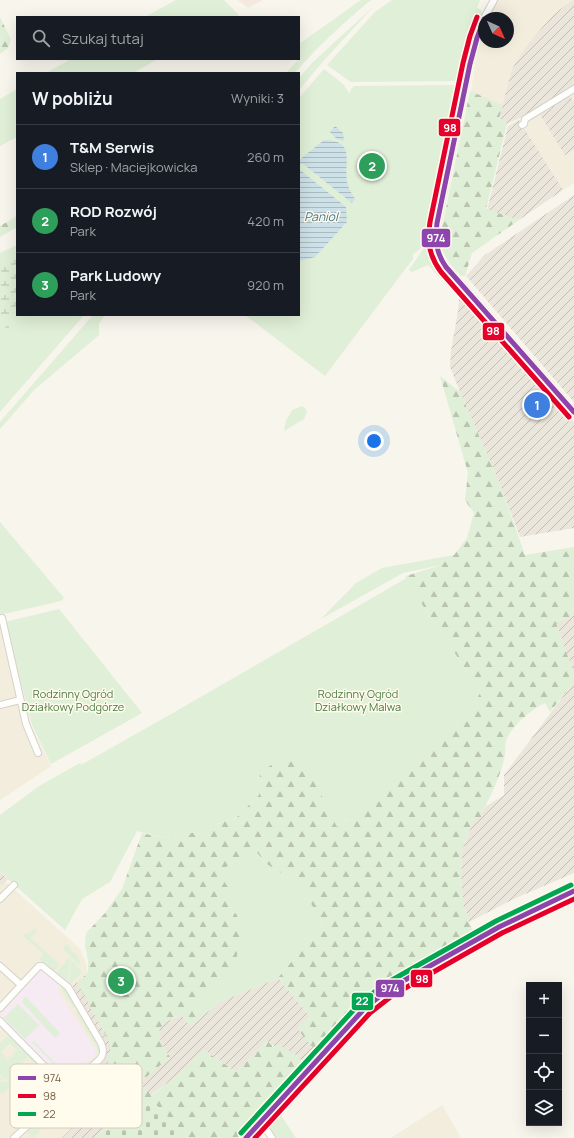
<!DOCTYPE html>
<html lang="pl">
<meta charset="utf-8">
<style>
:root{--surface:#171b24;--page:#20242c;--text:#f1f3f6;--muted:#9ea1a6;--line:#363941;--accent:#a39583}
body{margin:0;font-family:Manrope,sans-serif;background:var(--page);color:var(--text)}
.controls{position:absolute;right:12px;bottom:12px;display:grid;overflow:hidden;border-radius:0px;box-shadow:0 4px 16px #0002}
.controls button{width:36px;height:36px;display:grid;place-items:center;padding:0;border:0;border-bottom:1px solid var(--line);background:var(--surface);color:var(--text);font:20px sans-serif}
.compass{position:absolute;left:478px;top:12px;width:36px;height:36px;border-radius:50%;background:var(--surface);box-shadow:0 4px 16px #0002;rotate:135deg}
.you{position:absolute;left:374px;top:441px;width:14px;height:14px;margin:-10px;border:3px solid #fff;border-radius:50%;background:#1a73e8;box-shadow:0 0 0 6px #1a73e833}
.badge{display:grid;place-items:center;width:26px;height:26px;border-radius:50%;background:var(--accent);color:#fff;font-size:13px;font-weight:700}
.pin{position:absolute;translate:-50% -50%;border:2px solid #fff;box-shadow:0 1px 4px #0006}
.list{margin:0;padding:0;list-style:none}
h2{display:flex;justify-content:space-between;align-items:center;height:52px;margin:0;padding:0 16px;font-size:17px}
h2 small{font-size:13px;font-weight:400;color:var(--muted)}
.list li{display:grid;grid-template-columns:26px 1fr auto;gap:12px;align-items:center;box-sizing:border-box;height:64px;padding:0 16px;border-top:1px solid var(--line)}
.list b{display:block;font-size:15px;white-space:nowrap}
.list p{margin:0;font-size:13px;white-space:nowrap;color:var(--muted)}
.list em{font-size:13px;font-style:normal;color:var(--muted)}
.icon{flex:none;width:22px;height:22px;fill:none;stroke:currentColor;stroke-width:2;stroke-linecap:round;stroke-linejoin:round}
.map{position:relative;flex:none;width:574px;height:1138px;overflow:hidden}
.search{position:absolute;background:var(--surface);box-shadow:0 4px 16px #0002;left:16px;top:16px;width:284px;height:44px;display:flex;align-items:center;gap:10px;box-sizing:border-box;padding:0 14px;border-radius:0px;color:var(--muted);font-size:15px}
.panel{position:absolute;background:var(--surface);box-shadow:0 4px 16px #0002;left:16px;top:72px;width:284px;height:244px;border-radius:0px}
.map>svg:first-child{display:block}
.residential{fill:#f2eddc}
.commercial{fill:#f5e9dd}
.industrial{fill:url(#industrial-furrows)}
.education{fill:#f6ebf3}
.green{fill:#e0efd7}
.forest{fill:url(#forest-firs)}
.wetland{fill:url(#wetland-marsh)}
.cemetery{fill:url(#cemetery-stones)}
.water{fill:url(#water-rules)}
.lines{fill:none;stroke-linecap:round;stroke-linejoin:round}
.minor-casing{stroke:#d6d2ca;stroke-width:8}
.minor{stroke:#fefefc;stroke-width:6}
.bus-1-casing{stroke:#fffbed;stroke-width:8}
.bus-2-casing{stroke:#fffbed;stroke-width:8}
.bus-3-casing{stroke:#fffbed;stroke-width:8}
.bus-1{stroke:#8e44ad;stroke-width:5}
.bus-2{stroke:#e4002b;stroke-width:5}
.bus-3{stroke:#00a651;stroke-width:5}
.labels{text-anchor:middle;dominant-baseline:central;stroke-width:3;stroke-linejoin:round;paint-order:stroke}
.park-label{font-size:11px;fill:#4a7c42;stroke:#fffbed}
.water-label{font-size:12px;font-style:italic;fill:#477891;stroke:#fffbed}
.key{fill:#fffbed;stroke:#d6cdbc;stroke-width:1}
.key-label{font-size:11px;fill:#76624b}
.line-badge{stroke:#fffbed;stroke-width:1.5}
.badge-label{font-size:11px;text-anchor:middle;font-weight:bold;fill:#fff}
</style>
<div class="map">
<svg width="574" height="1138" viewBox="0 0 574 1138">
<defs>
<pattern id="industrial-furrows" width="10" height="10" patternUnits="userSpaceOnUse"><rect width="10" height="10" fill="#ebe6dc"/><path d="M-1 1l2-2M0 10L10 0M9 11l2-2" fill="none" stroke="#c3beb4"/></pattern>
<pattern id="forest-firs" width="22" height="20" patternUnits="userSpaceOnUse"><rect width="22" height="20" fill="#e0efd7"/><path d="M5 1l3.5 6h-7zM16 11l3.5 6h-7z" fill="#bac5b0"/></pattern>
<pattern id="wetland-marsh" width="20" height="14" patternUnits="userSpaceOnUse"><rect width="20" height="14" fill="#e0efd7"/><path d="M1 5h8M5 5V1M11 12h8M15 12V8" fill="none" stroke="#bac5b0"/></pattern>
<pattern id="cemetery-stones" width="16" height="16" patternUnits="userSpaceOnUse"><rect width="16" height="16" fill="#e0efd7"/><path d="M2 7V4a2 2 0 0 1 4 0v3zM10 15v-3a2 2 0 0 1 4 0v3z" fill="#bac5b0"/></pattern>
<pattern id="water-rules" width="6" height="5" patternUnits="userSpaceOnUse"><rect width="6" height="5" fill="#cde1e8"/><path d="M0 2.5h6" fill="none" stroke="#abbabe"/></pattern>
</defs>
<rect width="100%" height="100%" fill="#f7f5ec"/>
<g class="residential">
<polygon points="497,0 574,0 571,1 553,15 512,69 503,105 471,92 479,38 484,27 484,42 508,42 508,18 488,18"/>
<polygon points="574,86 574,183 563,190 519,120"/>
<polygon points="5,623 31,725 51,766 0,800 0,624"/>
<polygon points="6,882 80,949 85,960 104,1047 92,1095 98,1097 112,1114 126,1113 128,1116 106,1131 104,1129 95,1138 0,1138 0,884 2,886"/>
<polygon points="442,1105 461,1138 391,1138"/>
</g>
<polygon class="commercial" points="238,0 263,0 248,8"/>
<g class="industrial">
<polygon points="574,0 574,86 522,119 520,118 507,124 499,118 512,69 528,44 553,15 571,1"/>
<polygon points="569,95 574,102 574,150 565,155 540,115 552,108 552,106"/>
<polygon points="519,120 563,190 519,220 487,210 508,126"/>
<polygon points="574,195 574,402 466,276 485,255"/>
<polygon points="460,291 574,422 574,528 520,537 501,487 460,392 450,367 451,351 458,311"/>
<polygon points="574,615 574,674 556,623"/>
<polygon points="574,682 574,873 518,897 469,922 463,902 461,876 462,850 474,819 483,816 481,814 485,807 504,795 504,775"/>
<polygon points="0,872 8,879 2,886 0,884"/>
<polygon points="278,978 310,1016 322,1053 307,1068 267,1041 236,1072 204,1050 177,1076 151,1095 139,1083 170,1057 162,1045 159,1037 159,1030 161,1025 167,1021 182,1015 190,1026 220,1002"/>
<polygon points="77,982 111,1045 118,1082 107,1095 117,1109 112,1113 98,1097 92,1095 79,1081 104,1057 71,988"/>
<polygon points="90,1110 96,1116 94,1118 104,1129 95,1138 62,1138"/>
</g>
<polygon class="education" points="42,968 59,985 59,992 95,1049 95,1056 65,1084 0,1019 0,1015"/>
<g class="green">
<polygon points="176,0 224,0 239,15 235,17 145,17"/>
<path d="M361 0H371C344 22 318 46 295 73H286L299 59V44Z"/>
<polygon points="392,0 480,0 477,8 481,10 482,13 474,34 462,81 351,82 327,65 375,12"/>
<polygon points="373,7 319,66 299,90 299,78 313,62"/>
<polygon points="71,59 158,59 133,73 46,73"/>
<polygon points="324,69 343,84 350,94 351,89 354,86 461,85 430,234 419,250 413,254 413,259 406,268 325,376 245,315 299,315 299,98"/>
<polygon points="17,89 17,137 0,146 0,99"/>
<path d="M466 102 439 236V245L442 253 454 272C441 257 439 253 438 233Z"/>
<polygon points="430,239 432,239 437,257 455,281 449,287 428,265 412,272 409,270"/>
<polygon points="17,245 17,315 84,315 0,412 0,253"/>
<polygon points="93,315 105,315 99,324 99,335 34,390 0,429 0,422"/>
<polygon points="302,406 305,408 307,411 304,419 284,431 286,421 292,410"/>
<polygon points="0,522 64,598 61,601 0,615"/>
<polygon points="454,555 441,565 403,573 321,619 356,583 382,568"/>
<polygon points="405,579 481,692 468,711 337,827 259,795 237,817 186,835 164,838 137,831 110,882 82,899 65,930 0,872 0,815 39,786 80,763 81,765 173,713"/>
<polygon points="59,609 142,713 51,764 32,725 5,622"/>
<polygon points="253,847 265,863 286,876 303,890 323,924 278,978 220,1002 199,1019 195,1006 229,974 237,915 223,898 220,876 226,867 241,858"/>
<polygon points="574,895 574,900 488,939 519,921"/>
<polygon points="34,929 36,929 37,932 36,934 35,932 30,938 60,965 54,971 40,959 44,954 23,936 26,933 28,934"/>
<polygon points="67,944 70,947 69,949 77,955 80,961 79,962 80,966 64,950 64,947"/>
<polygon points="478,945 390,998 333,1056 280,1114 296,1138 276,1138 266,1122 385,997 412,980"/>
<polygon points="68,958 70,960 67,984 56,973"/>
<polygon points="71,960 81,970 81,973 72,982 69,984"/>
<polygon points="63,987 75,1004 74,1009 62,990"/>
<polygon points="25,996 60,1033 55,1038 22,1002"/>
<polygon points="18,1004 39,1025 25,1039 4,1018"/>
<polygon points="75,1011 80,1012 101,1047 100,1057 96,1046"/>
<polygon points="11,1035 12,1036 11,1038 22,1048 14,1056 12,1054 17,1050 10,1043 1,1052 7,1059 11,1055 12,1056 8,1060 0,1057 0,1043 6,1037"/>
<polygon points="34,1041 55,1063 54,1064 32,1042"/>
<polygon points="24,1047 39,1062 32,1070 30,1068 34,1063 28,1057 19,1066 25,1073 29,1069 31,1071 20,1081 3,1079 0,1082 0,1079 2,1076 0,1074 0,1058 8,1061"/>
<polygon points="40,1063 55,1078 48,1083 47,1082 52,1078 45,1071 36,1080 42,1087 46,1083 48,1084 40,1092 32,1071"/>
<polygon points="4,1081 35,1084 40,1100 40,1101 38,1109 35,1106 40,1101 33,1095 22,1105 20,1103 18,1105 17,1104 19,1102 13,1097 17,1093 11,1086 2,1094 0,1092 0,1083"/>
<polygon points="76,1088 84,1089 90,1096 85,1091 76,1098 75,1097 54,1118 52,1117 40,1129 41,1130 32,1138 27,1132"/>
</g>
<g class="forest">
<polygon points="0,17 11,40 8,48 0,54"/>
<path d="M470 91 503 105 499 118 507 124 486 209 519 220 472 253 465 276H461C450 264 440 253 440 237Z"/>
<polygon points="17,216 17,227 0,237 0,226"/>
<path d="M440 376 460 392 501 487 525 555 574 547V615L556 623 574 674V682L550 712 545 703C532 709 513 725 507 738 504 745 506 753 504 760 499 779 491 796 481 814L483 817 474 819 462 850 461 876 463 902 469 922 476 936 395 981 376 995 359 1010 322 1053 310 1045 297 1028 310 1016 278 978 323 924 303 890 286 876 265 863 253 847 241 858 226 867 220 876 228 887 223 898 237 915 241 937 236 960 229 974 195 1006 199 1019 190 1026 182 1015C153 1024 155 1035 170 1057L139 1083 152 1095 177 1076 204 1050 236 1072 267 1041 274 1047 277 1044 298 1056 307 1068 237 1138H189L152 1101 128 1116 124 1111 117 1109 106 1096 118 1082 116 1080 117 1079 107 1067 111 1045 77 982 88 973V961L85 945 86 933 105 913 122 889 142 833 164 838 186 835 237 817 259 795 260 772 273 764 304 760 337 827 468 711 481 692 405 579 406 576 441 565 454 555 467 538 474 513 465 500 468 473Z"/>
</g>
<g class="wetland">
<polygon points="17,256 17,308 0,324 0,263 9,258"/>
<polygon points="11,323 12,324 10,329 0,338 0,331"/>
</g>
<polygon class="cemetery" points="152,1101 189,1138 95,1138 104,1129 106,1131"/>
<g class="water">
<path d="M335 126 343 133 344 141C337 140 334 137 330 132Z"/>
<path d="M324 140C356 140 344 162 347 182 348 188 352 194 355 199L352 203 303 164 299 165V160Z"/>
<polygon points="299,169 346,207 347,222 315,257 300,261"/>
</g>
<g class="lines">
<defs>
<g id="minor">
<polyline points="484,18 494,0"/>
<path d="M484 19 477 38 470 64 437 223C434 241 435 253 446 267L574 412"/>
<polyline points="522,125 524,124 525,119 574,89"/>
<polyline points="2,618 26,724 38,753"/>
<polyline points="0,705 20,700"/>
<polyline points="0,899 14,885"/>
<polyline points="0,966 21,985"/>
<path d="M0 1008 39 966H42L68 987 101 1043C104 1050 104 1055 99 1060L14 1138"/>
<polyline points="0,1021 68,1090"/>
<polyline points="260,1122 266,1129 272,1138"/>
<polyline points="246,1138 365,1008 389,989 499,927 574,891"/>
</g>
</defs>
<use href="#minor" class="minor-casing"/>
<use href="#minor" class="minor"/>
<defs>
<g id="bus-1">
<path d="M484 19 477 38 470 64 437 223C435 240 436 253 446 267L574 412"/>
<polyline points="246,1138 365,1008 389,989 499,927 574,891"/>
</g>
<g id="bus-2">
<path d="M477 17 470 36 463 63 430 222C427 241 429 256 441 272L569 417"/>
<polyline points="255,1138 370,1013 393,995 502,933 574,899"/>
</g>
<polyline id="bus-3" points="241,1133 360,1003 385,984 496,921 571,885"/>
</defs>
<use href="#bus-1" class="bus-1-casing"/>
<use href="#bus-2" class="bus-2-casing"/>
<use href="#bus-3" class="bus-3-casing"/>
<use href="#bus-1" class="bus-1"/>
<use href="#bus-2" class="bus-2"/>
<use href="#bus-3" class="bus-3"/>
</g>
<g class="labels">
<g class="park-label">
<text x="73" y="693">Rodzinny Ogród<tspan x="73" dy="13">Działkowy Podgórze</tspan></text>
<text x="358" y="693">Rodzinny Ogród<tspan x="358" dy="13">Działkowy Malwa</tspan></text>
</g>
<g class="water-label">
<text x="321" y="216">Paniol</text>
</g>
</g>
<rect x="10" y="1064" width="132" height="64" rx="6" class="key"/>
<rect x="18" y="1076" width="18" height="4" fill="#8e44ad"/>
<rect x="18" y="1094" width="18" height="4" fill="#e4002b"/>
<rect x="18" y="1112" width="18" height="4" fill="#00a651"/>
<g class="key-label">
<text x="43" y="1082">974</text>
<text x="43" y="1100">98</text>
<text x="43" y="1118">22</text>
</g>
<g class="line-badge">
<rect x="438" y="118" width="23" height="19" rx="4" fill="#e4002b"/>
<rect x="421" y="228" width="30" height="20" rx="4" fill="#8e44ad"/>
<rect x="482" y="322" width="23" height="19" rx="4" fill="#e4002b"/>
<rect x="410" y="969" width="23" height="19" rx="4" fill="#e4002b"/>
<rect x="375" y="979" width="30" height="19" rx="4" fill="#8e44ad"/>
<rect x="351" y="992" width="23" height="19" rx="4" fill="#00a651"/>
</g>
<g class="badge-label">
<text x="450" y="132">98</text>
<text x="436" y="242">974</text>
<text x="493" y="335">98</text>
<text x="422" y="983">98</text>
<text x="390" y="992">974</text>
<text x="362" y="1005">22</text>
</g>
</svg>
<div class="controls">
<button>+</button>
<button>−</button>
<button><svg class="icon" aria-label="locate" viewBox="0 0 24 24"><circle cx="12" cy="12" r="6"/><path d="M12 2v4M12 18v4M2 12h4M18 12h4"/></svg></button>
<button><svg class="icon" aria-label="layers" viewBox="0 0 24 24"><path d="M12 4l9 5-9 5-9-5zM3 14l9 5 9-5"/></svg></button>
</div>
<svg class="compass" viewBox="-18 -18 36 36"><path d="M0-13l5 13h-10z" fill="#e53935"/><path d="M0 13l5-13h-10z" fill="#9ea1a6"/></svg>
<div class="you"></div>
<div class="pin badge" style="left:537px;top:405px;background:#3f7fe0">1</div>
<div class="pin badge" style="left:372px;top:166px;background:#2e9e5b">2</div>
<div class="pin badge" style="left:121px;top:981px;background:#2e9e5b">3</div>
<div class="search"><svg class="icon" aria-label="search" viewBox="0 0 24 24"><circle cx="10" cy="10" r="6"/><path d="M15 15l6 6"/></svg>Szukaj tutaj</div>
<section class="panel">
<h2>W pobliżu<small>Wyniki: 3</small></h2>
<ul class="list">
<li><span class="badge" style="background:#3f7fe0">1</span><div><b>T&amp;M Serwis</b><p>Sklep · Maciejkowicka</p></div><em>260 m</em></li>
<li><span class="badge" style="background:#2e9e5b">2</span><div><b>ROD Rozwój</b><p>Park</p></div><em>420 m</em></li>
<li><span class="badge" style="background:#2e9e5b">3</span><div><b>Park Ludowy</b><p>Park</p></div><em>920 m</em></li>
</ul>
</section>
</div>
